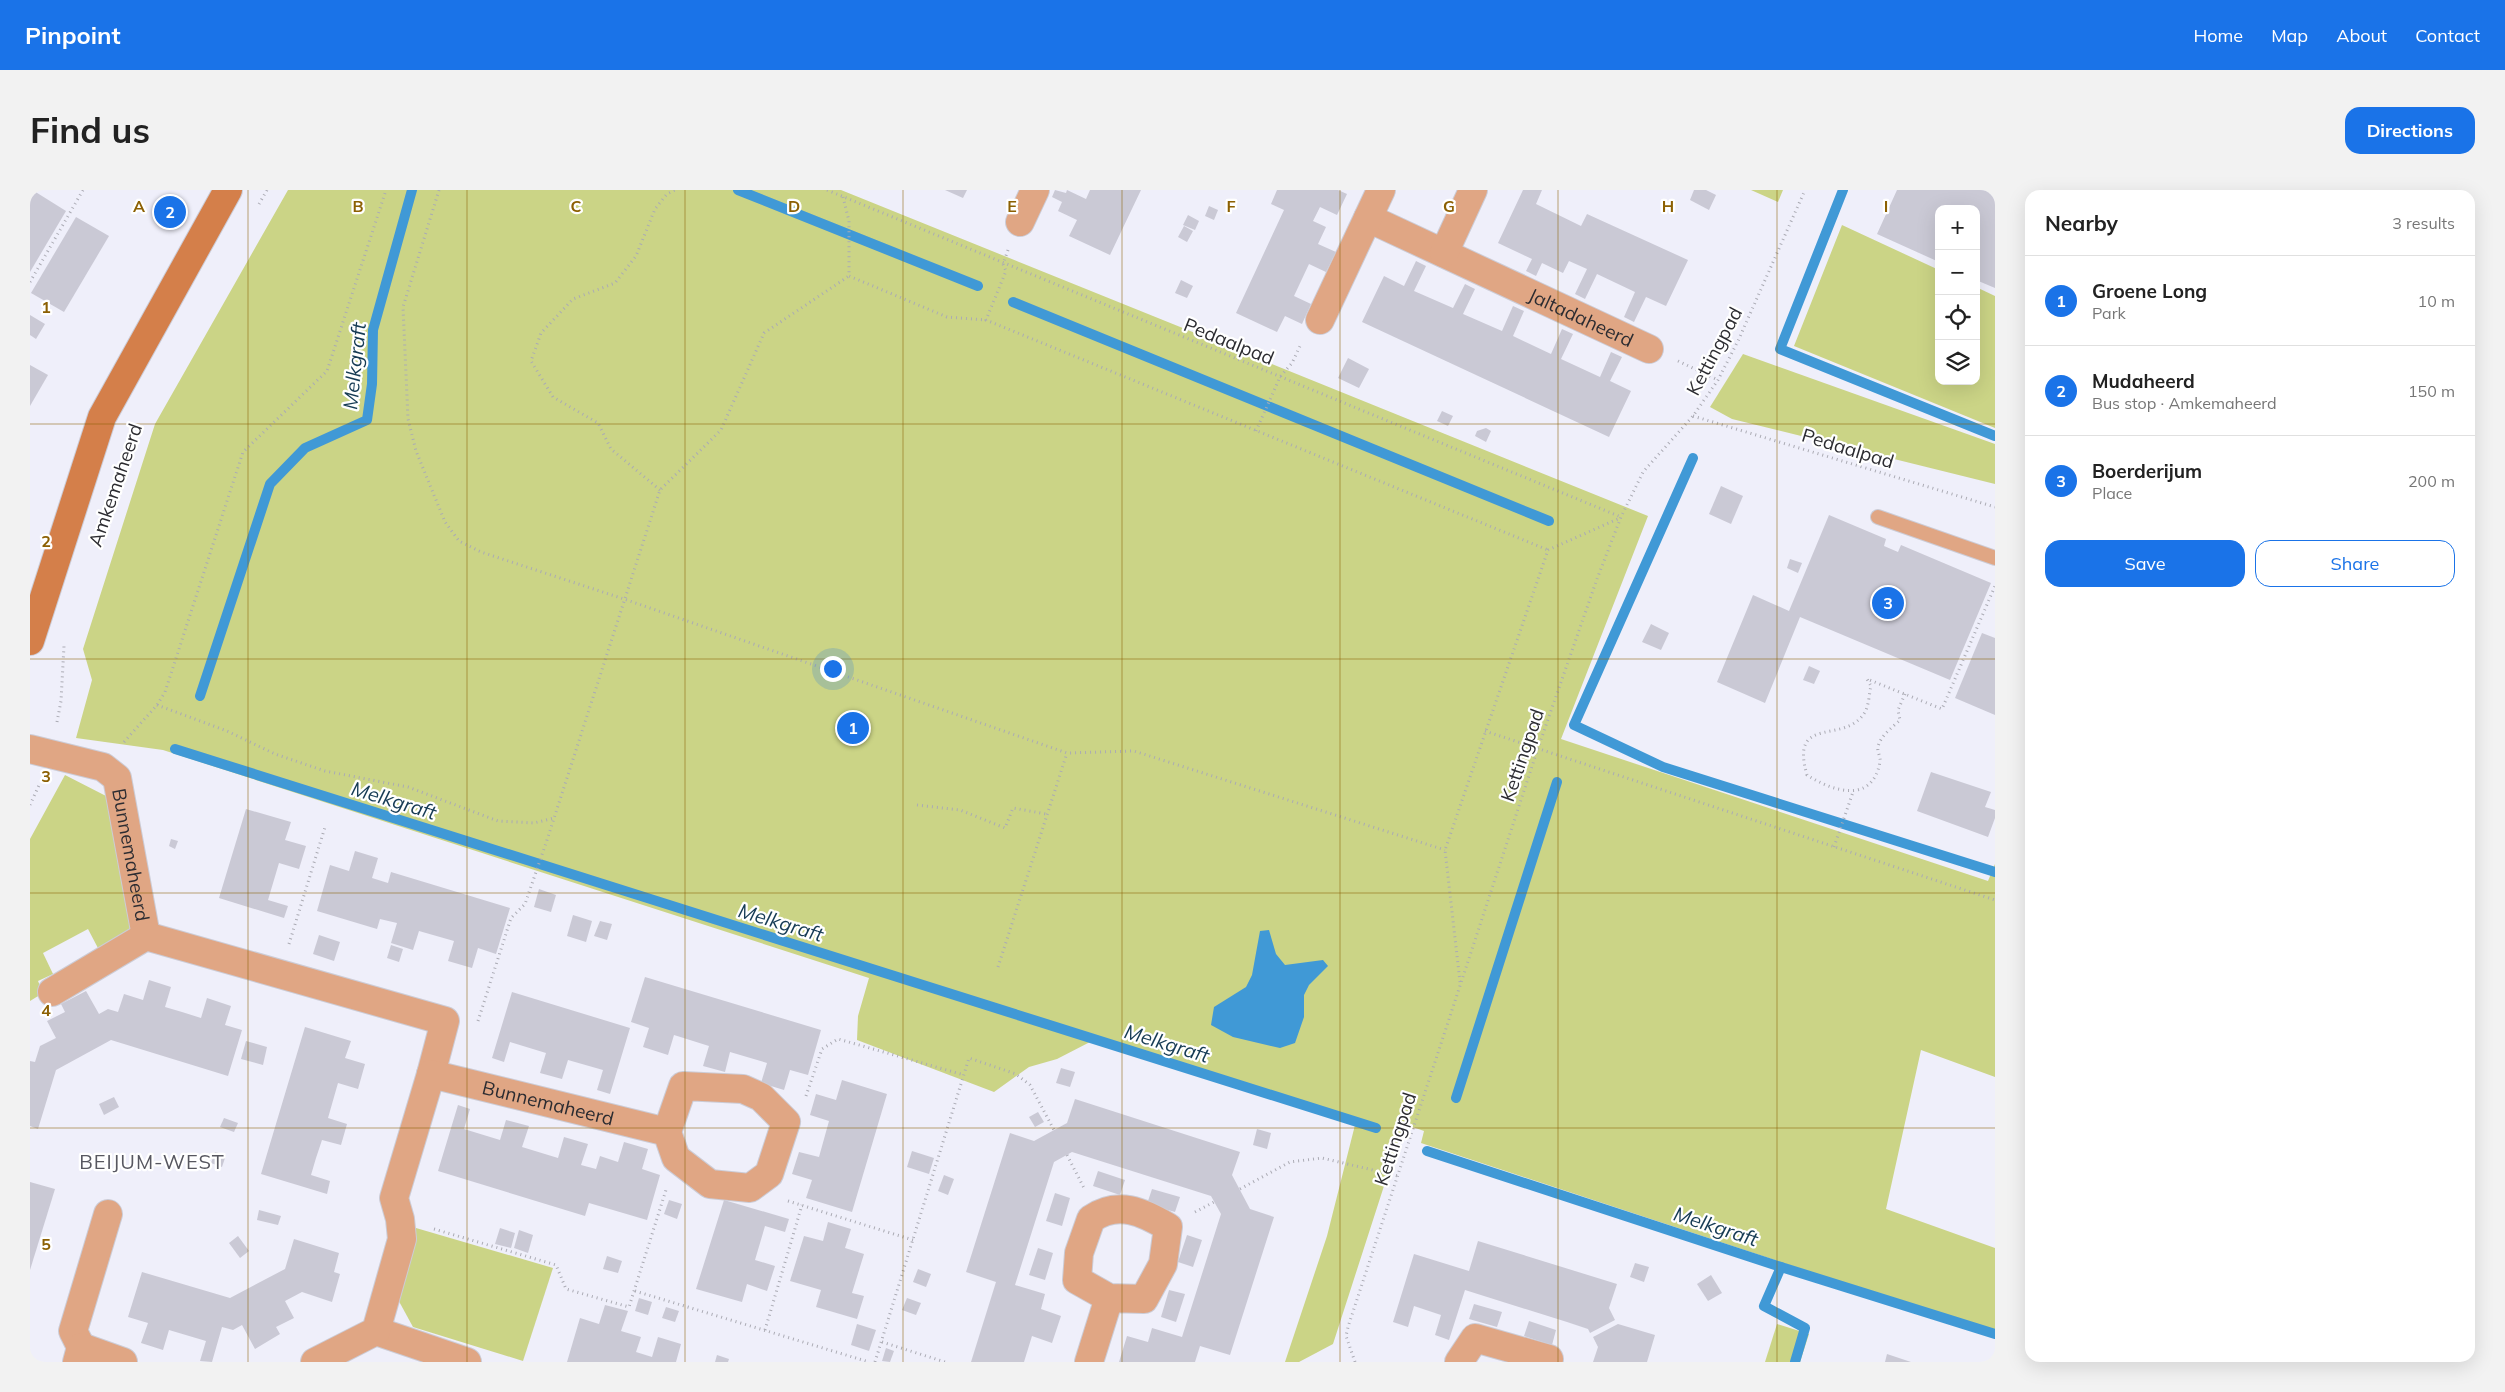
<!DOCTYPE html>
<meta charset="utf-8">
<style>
:root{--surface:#fff;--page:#f2f2f2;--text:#222;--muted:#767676;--line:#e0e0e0;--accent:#1a73e8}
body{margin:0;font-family:Mulish,sans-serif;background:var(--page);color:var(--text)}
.controls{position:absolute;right:15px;top:15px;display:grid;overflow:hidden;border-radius:10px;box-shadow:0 5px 20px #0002}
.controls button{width:45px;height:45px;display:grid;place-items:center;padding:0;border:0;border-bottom:1px solid var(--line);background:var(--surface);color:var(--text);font:25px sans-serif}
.you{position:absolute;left:802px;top:478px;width:18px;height:18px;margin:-12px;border:4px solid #fff;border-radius:50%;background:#1a73e8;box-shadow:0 0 0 8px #1a73e833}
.badge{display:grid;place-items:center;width:32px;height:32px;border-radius:50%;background:var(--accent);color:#fff;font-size:16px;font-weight:700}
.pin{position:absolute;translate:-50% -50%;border:2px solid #fff;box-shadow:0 1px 5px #0006}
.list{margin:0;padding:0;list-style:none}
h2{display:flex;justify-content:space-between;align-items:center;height:65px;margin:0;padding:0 20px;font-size:21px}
h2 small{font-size:16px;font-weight:400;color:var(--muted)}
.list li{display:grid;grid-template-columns:32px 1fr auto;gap:15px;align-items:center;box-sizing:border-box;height:90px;padding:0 20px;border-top:1px solid var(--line)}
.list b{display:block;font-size:19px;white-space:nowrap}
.list p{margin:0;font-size:16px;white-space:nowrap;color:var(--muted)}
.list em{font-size:16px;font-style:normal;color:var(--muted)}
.actions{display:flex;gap:10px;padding:15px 20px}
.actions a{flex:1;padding:11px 0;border:1px solid var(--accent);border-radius:15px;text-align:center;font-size:18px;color:var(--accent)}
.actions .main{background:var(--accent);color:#fff}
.icon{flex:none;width:28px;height:28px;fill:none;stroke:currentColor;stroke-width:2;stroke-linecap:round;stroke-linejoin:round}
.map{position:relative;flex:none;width:1965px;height:1172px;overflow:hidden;border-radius:15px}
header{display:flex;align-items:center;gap:30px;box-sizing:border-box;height:70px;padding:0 25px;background:var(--accent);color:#fff}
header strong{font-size:24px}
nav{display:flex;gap:28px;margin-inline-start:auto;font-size:18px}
.intro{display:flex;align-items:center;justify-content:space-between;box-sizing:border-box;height:120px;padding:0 30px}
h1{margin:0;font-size:35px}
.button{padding:12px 22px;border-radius:15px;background:var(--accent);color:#fff;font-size:18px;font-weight:700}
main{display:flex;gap:30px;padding:0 30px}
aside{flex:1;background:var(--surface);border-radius:15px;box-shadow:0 5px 20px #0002}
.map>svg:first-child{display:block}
.green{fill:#cbd486}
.water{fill:#4099d6}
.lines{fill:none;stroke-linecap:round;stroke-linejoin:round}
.stream{stroke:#4099d6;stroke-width:10}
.building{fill:#cac9d5}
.lane-casing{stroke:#ccccd6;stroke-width:16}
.street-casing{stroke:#ccccd6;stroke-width:30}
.secondary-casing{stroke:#ccccd6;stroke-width:30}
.path{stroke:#ababb4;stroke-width:3;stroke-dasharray:1 4;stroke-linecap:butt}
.lane{stroke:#e0a684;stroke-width:14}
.street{stroke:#e0a684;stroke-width:28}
.secondary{stroke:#d47f4a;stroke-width:28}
.grid{fill:none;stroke:#8c6003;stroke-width:1;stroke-opacity:0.55}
.labels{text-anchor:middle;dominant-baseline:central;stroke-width:4.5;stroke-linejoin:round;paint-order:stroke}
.street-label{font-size:19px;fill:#2c2c31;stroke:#fff}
.water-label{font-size:20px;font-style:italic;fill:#163b54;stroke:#fff}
.neighbourhood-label{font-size:20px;letter-spacing:1px;fill:#575760;stroke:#fff}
.grid-label{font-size:16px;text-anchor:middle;font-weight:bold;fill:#8c6003;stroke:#fff;stroke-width:4.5;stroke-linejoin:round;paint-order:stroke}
</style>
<header>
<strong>Pinpoint</strong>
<nav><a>Home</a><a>Map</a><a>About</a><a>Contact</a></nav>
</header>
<div class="intro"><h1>Find us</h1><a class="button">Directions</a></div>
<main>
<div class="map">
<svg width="1965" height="1172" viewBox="0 0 1965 1172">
<rect width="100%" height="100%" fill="#efeffa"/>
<g class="green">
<polygon points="258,0 811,0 1618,326 1531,549 1958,691 1965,674 1965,887 1891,860 1856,1019 1965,1058 1965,1143 1391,953 1394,941 1374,934 1303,1154 1269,1172 1255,1172 1297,1046 1325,935 1060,852 1027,869 999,877 964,902 827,850 828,826 839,788 133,560 46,548 62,490 53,459 125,234"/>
<polygon points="1721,0 1753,0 1748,12"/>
<polygon points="1812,35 1909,80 1909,191 1946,191 1946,97 1965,106 1965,238 1764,156"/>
<polygon points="1713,164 1965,254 1965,294 1702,229 1680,217"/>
<polygon points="35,585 76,606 94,698 105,738 69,760 58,739 13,763 23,784 8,791 13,803 0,811 0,649"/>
<polygon points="386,1038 523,1078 493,1171 383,1137 365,1104"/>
<polygon points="1747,1134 1779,1144 1770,1172 1735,1172"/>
</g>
<polygon class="water" points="1239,740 1246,764 1255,775 1293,770 1298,776 1279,795 1274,805 1274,827 1265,853 1250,858 1203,847 1181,835 1184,817 1216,797 1222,785 1230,741"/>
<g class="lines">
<g class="stream">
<polyline points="708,0 948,96"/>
<polyline points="1813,0 1750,159 1965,246"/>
<polyline points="983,112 1519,331"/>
<polyline points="1663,268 1544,535 1633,577 1965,682"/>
<polyline points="170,506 240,294 275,258 337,230 342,194 343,140 382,0"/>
<polyline points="145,559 1346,938"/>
<polyline points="1426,908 1527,592"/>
<polyline points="1397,961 1751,1077 1965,1144"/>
<polyline points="1751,1077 1734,1116 1775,1138 1765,1172"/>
</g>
</g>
<g class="building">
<polygon points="915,0 937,0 933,8"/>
<polygon points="1025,0 1036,3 1037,0 1056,9 1060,0 1111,0 1080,65 1039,46 1047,30 1028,21 1032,12 1022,7"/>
<polygon points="1247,0 1308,0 1317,4 1307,25 1290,17 1283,31 1296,37 1288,54 1306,62 1296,82 1279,74 1264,106 1281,114 1272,134 1255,126 1247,142 1206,123 1254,20 1241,14"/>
<polygon points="1493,0 1512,0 1506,14 1551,36 1557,24 1658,70 1636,116 1616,107 1604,132 1594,127 1605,102 1567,84 1555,109 1545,104 1557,79 1539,71 1533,83 1512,73 1506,86 1496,81 1502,69 1468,53"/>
<polygon points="1664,0 1676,0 1686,5 1679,20 1660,10"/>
<polygon points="1867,0 1965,0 1965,98 1946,90 1946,19 1909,19 1909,72 1847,44"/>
<polygon points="4,1 36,21 0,82 0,8"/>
<polygon points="1179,16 1188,20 1184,30 1175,26"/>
<polygon points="1158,25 1169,31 1165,40 1153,35"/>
<polygon points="46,27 79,46 34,122 1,103"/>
<polygon points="1154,36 1163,41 1157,52 1148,47"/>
<polygon points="1386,71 1396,76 1384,101 1423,118 1435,94 1445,99 1433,124 1472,141 1483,116 1494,121 1483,146 1521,164 1532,139 1543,144 1531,169 1570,187 1581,162 1592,167 1580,191 1601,201 1579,247 1332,132 1354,86 1374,96"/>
<polygon points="1151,90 1163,96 1157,108 1145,103"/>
<polygon points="0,125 15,134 6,149 0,145"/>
<polygon points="1318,168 1339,179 1329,198 1308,188"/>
<polygon points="0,175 18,185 0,216"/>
<polygon points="1412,221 1423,226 1418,236 1407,231"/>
<polygon points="1456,238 1461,241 1456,252 1445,246 1447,241"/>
<polygon points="1691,296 1713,306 1701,334 1679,324"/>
<polygon points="1799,325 1856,349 1854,356 1868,362 1871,355 1961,393 1920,490 1770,427 1735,513 1687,492 1723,405 1759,421"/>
<polygon points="1760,369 1772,373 1768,383 1757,378"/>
<polygon points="1621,434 1639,443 1631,460 1612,452"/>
<polygon points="1952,443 1965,448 1965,525 1925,508"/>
<polygon points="1779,476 1790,481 1784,494 1773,490"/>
<polygon points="1901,582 1961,602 1955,617 1965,620 1965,628 1958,647 1887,621"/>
<polygon points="216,619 261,632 255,650 276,656 269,679 249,673 238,710 258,716 254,728 189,708"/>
<polygon points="141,649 148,651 145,659 139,656"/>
<polygon points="325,661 348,668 342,688 358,693 361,682 480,718 466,764 448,758 442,778 418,771 424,751 389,741 383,760 361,753 367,733 350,729 347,739 287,721 300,675 319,681"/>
<polygon points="509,699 526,705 521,722 504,717"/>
<polygon points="543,725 562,731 556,752 537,746"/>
<polygon points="570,731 582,734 577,750 564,746"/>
<polygon points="289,745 310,752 304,771 283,764"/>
<polygon points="361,755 373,759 369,772 357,768"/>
<polygon points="615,787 791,840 778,885 760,880 754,900 731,893 737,873 700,862 695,882 673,876 679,856 644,845 638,865 613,857 619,838 601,832"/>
<polygon points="119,790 141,797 135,817 152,822 171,828 177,808 201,816 195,835 212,840 198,886 81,850 26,880 8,939 0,936 0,871 5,872 10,856 26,848 17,831 35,822 31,814 56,801 69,824 78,819 88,822 94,804 113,810"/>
<polygon points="482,802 600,838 580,904 567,900 573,880 538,870 532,889 510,883 516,863 480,852 474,872 462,868"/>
<polygon points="275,837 321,851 315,868 335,874 328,899 308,893 298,928 317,934 311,955 292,950 286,968 281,985 300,991 297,1004 231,984"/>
<polygon points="216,851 237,857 233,875 211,869"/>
<polygon points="1031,878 1045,882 1040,897 1026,893"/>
<polygon points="812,890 857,904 822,1022 776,1008 782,990 762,984 769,962 789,967 799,931 780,925 786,904 806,910"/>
<polygon points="84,907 89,917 74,925 69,914"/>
<polygon points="1045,909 1210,962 1202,985 1220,1019 1244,1027 1200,1165 1170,1156 1165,1172 1089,1172 1097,1146 1118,1152 1122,1138 1152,1147 1191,1024 1181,1006 1042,962 1024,972 985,1095 1015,1104 1011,1119 1031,1126 1022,1153 1002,1146 994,1172 941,1172 966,1092 936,1082 980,943 1004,951 1037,933"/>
<polygon points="428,915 440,919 434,939 470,950 476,930 499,936 492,957 528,968 534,947 558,954 551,975 566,979 570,966 588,972 594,952 618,959 612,979 630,985 617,1030 559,1013 555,1026 408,981"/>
<polygon points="1008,922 1014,932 1005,937 999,927"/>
<polygon points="194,928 208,933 204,942 190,937"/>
<polygon points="1227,939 1241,943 1237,959 1223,955"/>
<polygon points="882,961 904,968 899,984 877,977"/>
<polygon points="185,962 196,965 192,977 181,973"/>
<polygon points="1068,981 1095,990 1090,1005 1063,996"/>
<polygon points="914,985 924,989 918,1005 908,1001"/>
<polygon points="0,992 25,999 0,1080"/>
<polygon points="1122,999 1150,1007 1145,1022 1117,1014"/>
<polygon points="1025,1003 1040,1008 1032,1036 1016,1031"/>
<polygon points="639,1010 652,1014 647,1029 634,1024"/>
<polygon points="694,1010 759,1029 755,1042 735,1036 725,1070 745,1076 737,1101 717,1094 712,1112 666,1099"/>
<polygon points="229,1020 251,1026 248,1035 227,1030"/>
<polygon points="798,1032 821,1039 815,1058 834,1064 822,1103 834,1106 827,1129 786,1117 791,1100 760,1091 774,1046 793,1051"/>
<polygon points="470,1038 485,1043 481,1058 465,1054"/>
<polygon points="489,1040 503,1045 498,1063 484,1058"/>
<polygon points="1157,1045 1172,1050 1163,1077 1148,1072"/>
<polygon points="208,1046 219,1061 210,1068 199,1053"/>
<polygon points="264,1049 309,1063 304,1082 310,1084 302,1112 272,1102 255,1111 264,1128 246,1137 250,1144 225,1159 212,1135 203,1140 192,1137 182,1172 170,1171 176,1151 139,1140 133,1160 111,1153 118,1133 98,1127 112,1082 200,1108 255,1079"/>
<polygon points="1448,1051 1587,1094 1579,1118 1585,1130 1560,1143 1558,1139 1537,1132 1435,1100 1419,1150 1405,1145 1411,1125 1384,1116 1378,1137 1363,1132 1384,1064 1439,1081"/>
<polygon points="1008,1058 1023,1063 1015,1090 999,1085"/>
<polygon points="577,1066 592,1071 588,1083 573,1079"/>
<polygon points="1605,1073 1619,1077 1614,1092 1600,1087"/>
<polygon points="888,1079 901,1084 896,1097 883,1092"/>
<polygon points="1681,1085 1692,1103 1678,1111 1667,1094"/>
<polygon points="1139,1100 1155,1104 1146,1132 1131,1127"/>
<polygon points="609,1108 622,1112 618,1125 605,1121"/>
<polygon points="877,1108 891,1113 886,1125 872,1120"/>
<polygon points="1444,1114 1472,1122 1467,1137 1439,1129"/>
<polygon points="575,1115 598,1121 591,1141 611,1147 606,1162 622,1167 628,1147 651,1154 646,1172 537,1172 550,1128 569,1134"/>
<polygon points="636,1117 649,1121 645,1132 632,1128"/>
<polygon points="1499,1131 1526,1140 1522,1155 1494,1146"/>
<polygon points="827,1134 846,1140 839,1161 821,1155"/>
<polygon points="1588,1134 1625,1145 1617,1172 1563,1172 1568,1157 1563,1147"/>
<polygon points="856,1158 864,1161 860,1172 852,1171"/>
<polygon points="1857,1164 1881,1172 1855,1172"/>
<polygon points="687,1165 699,1169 698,1172 685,1172"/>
</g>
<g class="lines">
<defs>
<polyline id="lane" points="1848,327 1965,368"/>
<g id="street">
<path id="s1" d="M1338 28 1619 159"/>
<polyline points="990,32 1005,0"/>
<polyline points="1414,63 1443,0"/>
<polyline points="1290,130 1351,0"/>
<path id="s2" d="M0 559 73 577 87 588 116 746"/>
<polyline points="22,802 116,746 415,831 401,884"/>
<polyline points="346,1141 437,1172"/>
<polyline points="51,1157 43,1141 78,1024"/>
<polyline points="47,1172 51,1157 93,1172"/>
<path id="s3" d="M285 1172 346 1141 372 1049 370 1029 364 1008 401 884 637 942 646 968 680 994 720 998 739 984 756 932 731 907 713 899 653 896 637 942"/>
<path d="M1059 1172 1079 1108 1114 1109 1133 1074 1138 1037C1113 1022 1088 1010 1061 1029L1049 1063 1047 1090 1079 1108"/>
<polyline points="1429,1172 1445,1148 1519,1169 1518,1172"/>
</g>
<polyline id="secondary" points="0,451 72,227 198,0"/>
</defs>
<use href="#lane" class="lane-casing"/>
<use href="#street" class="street-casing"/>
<use href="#secondary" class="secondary-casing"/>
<g class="path">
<polyline points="409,0 373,117 378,229 386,261 415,332 429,351 451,362 594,409 1037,563 1104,561 1415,660"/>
<polyline points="797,0 1591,327"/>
<polyline points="813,7 819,31 819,86 917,127 956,130"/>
<polyline points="229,14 237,0"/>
<polyline points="978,60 973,74 976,81 956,130 1518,360"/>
<polyline points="0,92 53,0"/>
<polyline points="1648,171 1688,190"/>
<polyline points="1663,226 1965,317"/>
<polyline points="1226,241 1250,187 1262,173 1270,156"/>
<polyline points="630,300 581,259 568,233 523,207 501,171 511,143 543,109 585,93 606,66 625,19 637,4 645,0"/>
<path d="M1875 504 1868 520 1870 530C1863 537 1850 546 1848 557 1847 562 1851 567 1850 572 1842 615 1802 601 1777 585 1759 523 1815 556 1835 522 1839 515 1839 504 1841 496L1837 489 1912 519 1965 396"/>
<polyline points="127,515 197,541 245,564 295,581 378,597 468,631 504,633 524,628"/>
<polyline points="27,532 31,511 34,456"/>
<polyline points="1455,541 1965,710"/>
<polyline points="94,552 127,515 135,502 213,262 297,181 356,0"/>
<polyline points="0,615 10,593"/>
<polyline points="887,615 930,620 975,638 983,618 1016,624"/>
<polyline points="1804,657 1823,602"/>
<polyline points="259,754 295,637"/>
<polyline points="968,777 1037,563"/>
<polyline points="1430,792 1415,660 1518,360 1590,328"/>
<polyline points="448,831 481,728 495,714 516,653 630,300 691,240 734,143 819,86"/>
<polyline points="776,906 792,859 808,849 934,885"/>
<polyline points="1037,965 1054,998"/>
<polyline points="1210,999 1260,972 1292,968 1368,986"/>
<polyline points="758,1011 883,1050"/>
<polyline points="1165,1022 1184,1012"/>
<polyline points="404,1039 526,1075 536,1099 599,1117 636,1000"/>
<polyline points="605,1101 839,1172"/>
<polyline points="735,1140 772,1015"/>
<polyline points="852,1152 915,1172"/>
<polyline points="845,1172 939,868 986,884 1000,895 1024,940"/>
<polyline points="1325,1172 1316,1146 1318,1137 1508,558 1567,389 1591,327 1613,282 1663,226 1688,190 1708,151 1775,0"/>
</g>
<use href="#lane" class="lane"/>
<use href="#street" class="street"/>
<use href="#secondary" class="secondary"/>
</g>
<path class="grid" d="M218 0V1172M437 0V1172M655 0V1172M873 0V1172M1092 0V1172M1310 0V1172M1528 0V1172M1747 0V1172M0 234H1965M0 469H1965M0 703H1965M0 938H1965"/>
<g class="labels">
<g class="street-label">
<text stroke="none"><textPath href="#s1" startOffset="235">Jaltadaheerd</textPath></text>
<text transform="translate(1199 151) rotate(22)">Pedaalpad</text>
<text transform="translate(1684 161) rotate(-62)">Kettingpad</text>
<text transform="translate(1818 258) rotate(17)">Pedaalpad</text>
<text transform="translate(85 295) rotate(-71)">Amkemaheerd</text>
<text transform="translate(1492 565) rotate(-71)">Kettingpad</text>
<text stroke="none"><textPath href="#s2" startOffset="171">Bunnemaheerd</textPath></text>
<text stroke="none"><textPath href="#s3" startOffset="456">Bunnemaheerd</textPath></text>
<text transform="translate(1365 949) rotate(-72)">Kettingpad</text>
</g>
<g class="water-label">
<text transform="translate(324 176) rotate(-84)">Melkgraft</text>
<text transform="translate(364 610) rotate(17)">Melkgraft</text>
<text transform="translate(751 732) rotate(17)">Melkgraft</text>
<text transform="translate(1137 853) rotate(17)">Melkgraft</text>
<text transform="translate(1686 1036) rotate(18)">Melkgraft</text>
</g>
<g class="neighbourhood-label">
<text x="122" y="971">BEIJUM-WEST</text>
</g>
</g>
<g class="grid-label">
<text x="109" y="22">A</text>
<text x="328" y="22">B</text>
<text x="546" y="22">C</text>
<text x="764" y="22">D</text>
<text x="982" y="22">E</text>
<text x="1201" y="22">F</text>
<text x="1419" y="22">G</text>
<text x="1638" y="22">H</text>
<text x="1856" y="22">I</text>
<text x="16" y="123">1</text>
<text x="16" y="357">2</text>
<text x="16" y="592">3</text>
<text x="16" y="826">4</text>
<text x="16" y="1060">5</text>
</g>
</svg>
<div class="controls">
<button>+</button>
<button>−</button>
<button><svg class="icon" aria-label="locate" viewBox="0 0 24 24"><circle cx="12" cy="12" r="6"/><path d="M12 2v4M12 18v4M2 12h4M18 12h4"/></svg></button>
<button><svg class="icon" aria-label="layers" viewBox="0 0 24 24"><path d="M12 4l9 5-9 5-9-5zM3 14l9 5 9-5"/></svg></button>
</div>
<div class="you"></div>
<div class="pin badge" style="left:823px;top:538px">1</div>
<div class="pin badge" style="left:140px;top:22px">2</div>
<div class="pin badge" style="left:1858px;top:413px">3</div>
</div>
<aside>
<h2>Nearby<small>3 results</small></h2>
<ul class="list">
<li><span class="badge">1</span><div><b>Groene Long</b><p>Park</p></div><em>10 m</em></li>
<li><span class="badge">2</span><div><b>Mudaheerd</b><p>Bus stop · Amkemaheerd</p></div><em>150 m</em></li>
<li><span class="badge">3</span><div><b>Boerderijum</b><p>Place</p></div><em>200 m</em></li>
</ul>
<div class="actions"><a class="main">Save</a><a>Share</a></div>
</aside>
</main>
